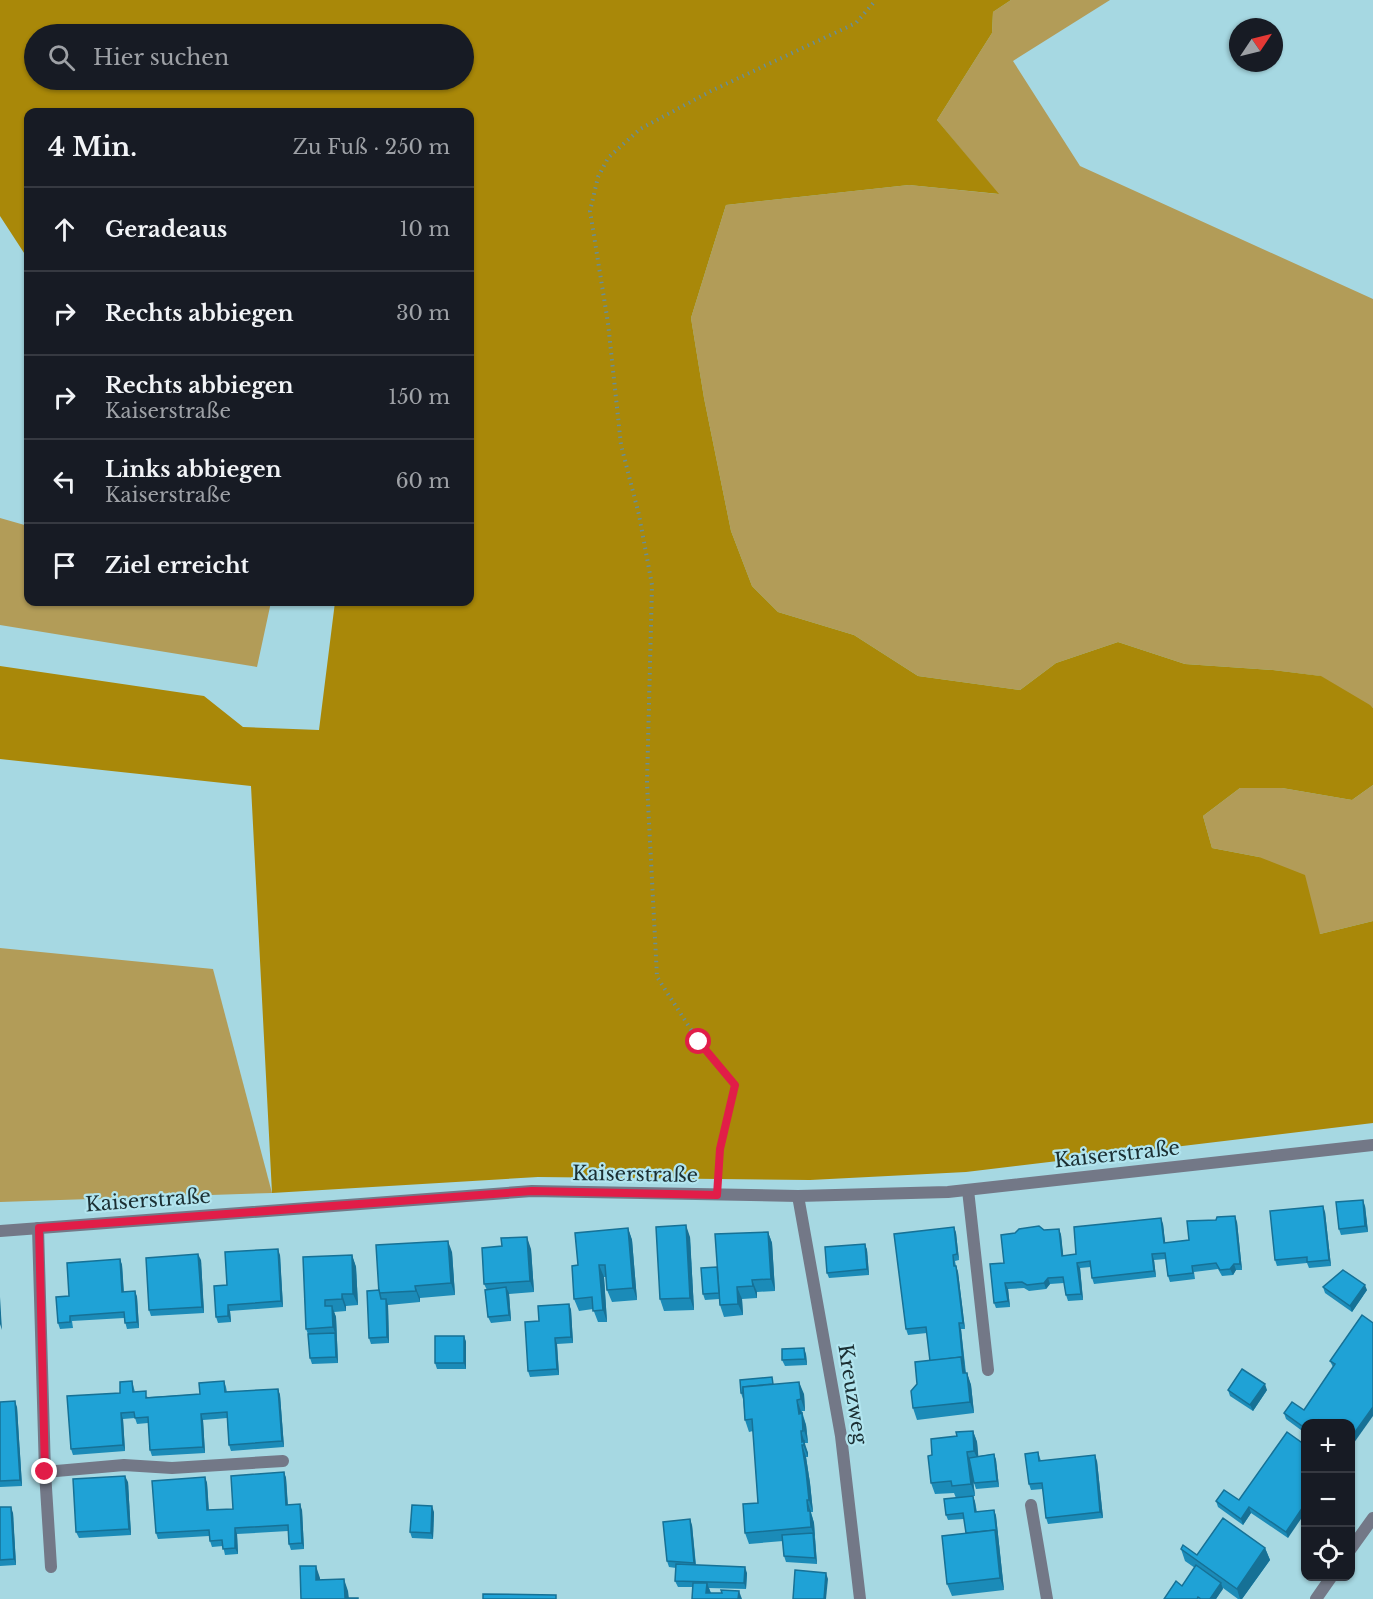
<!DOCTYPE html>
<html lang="de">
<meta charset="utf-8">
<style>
:root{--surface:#171b24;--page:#242831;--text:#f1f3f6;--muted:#9ea1a6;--line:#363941}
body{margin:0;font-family:"Libre Baskerville",serif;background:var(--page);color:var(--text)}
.controls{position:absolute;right:18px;bottom:18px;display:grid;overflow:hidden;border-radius:12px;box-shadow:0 2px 4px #0004}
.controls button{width:54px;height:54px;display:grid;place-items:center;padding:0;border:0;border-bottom:2px solid var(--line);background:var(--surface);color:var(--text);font:30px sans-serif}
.compass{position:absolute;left:1229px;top:18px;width:54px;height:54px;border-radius:50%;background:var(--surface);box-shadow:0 2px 4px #0004;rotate:55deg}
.stop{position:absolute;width:18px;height:18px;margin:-14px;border:4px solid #e11d48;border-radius:50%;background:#fff}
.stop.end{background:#e11d48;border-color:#fff;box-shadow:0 2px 6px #0008}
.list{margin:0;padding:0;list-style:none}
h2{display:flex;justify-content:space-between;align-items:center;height:78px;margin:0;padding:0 24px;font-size:26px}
h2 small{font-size:20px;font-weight:400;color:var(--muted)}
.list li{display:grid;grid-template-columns:39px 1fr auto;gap:18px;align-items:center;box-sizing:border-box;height:84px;padding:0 24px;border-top:2px solid var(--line)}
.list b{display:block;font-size:22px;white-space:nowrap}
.list p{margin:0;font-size:20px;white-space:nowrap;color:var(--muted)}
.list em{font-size:20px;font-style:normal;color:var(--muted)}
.icon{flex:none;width:33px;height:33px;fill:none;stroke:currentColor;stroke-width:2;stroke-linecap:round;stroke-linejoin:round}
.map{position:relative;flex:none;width:1373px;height:1599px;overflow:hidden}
.search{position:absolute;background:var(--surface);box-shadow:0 2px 4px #0004;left:24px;top:24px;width:450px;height:66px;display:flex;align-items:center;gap:15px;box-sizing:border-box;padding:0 21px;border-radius:33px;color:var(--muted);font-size:22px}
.panel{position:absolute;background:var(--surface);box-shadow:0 2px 4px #0004;left:24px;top:108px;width:450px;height:498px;border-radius:12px}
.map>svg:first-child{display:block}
.green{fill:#b29c58}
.forest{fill:#a98809;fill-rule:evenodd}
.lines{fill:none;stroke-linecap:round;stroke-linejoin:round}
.path{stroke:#698e95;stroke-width:4;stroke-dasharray:1.5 4.5;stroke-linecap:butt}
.service{stroke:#737887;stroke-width:12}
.minor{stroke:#737887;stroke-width:12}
.wall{fill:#1b8bb8}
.shaded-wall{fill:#167196}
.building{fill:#1fa2d6;stroke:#167196;stroke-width:1.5}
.route{stroke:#e11d48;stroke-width:8}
.labels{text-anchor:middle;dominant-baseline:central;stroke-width:4.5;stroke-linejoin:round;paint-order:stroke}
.street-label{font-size:20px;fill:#1b2f33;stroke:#b2e5ef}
</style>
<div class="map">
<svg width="1373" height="1599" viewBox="0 0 1373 1599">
<rect width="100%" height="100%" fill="#a6d8e2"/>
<g class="green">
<polygon points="1011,0 1110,0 1013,61 1080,166 1373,299 1373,708 1320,676 1273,670 1185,664 1118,642 1056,663 1020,690 918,676 854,635 778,612 752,586 731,531 704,398 691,318 726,205 909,185 998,194 937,120 992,33 993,12"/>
<polygon points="0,518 28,526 28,602 271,602 257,667 0,625"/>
<polygon points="1373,785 1373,921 1320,934 1259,857 1212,848 1203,816 1240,788 1282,788 1352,800"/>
<polygon points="0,948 213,969 272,1193 0,1202"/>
</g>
<path class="forest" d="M0 0H1011L993 12 992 33 937 120 999 194 909 185 726 205 691 318 704 398 731 531 752 586 778 612 854 635 918 676 1020 690 1056 663 1118 642 1185 664 1273 670 1321 676 1370 705 1373 708V785L1352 800 1282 788H1240L1203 816 1212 848 1259 857 1305 875 1320 934 1373 921V1123L966 1172 810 1180 538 1177 272 1193 251 786 0 759V666L204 696 243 727 319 730 335 602H470V112H28V259L0 216ZM34 34H464V80H34Z"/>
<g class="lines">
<polyline class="path" points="719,1175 720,1149 735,1085 699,1042 657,977 647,783 652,585 639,515 621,445 608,323 590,211 598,177 608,158 640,129 711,91 856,23 876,0"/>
<g class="service">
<polyline points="968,1190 988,1370"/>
<polyline points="45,1472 124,1465 172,1468 283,1461"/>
<polyline points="1031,1505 1047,1599"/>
</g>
<g class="minor">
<polyline points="798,1196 841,1436 860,1599"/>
<polyline points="38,1228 45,1472 51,1567"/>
<polyline points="0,1231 532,1191 798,1196 948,1192 1373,1145"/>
<polyline points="1350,1550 1373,1518"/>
<polyline points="1316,1599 1332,1576"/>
</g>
</g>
<g class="wall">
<polygon points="1365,1206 1368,1232 1341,1235 1339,1229"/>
<polygon points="1325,1212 1331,1266 1309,1268 1307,1263 1277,1266 1275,1260"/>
<polygon points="1237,1222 1242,1270 1236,1270 1233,1275 1222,1276 1218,1269 1194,1272 1195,1279 1170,1282 1168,1276 1166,1259 1154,1260 1156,1277 1094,1284 1092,1278 1091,1267 1080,1268 1083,1300 1068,1301 1066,1295 1064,1283 1050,1284 1046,1289 1029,1291 1024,1288 1008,1289 1010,1307 996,1308 994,1303 1004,1263 1044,1230 1059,1229 1061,1235 1063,1256 1076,1254 1163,1224 1165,1243 1189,1240"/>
<polygon points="954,1227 956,1233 959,1260 955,1261 956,1266 958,1272 965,1329 961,1329 966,1373 967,1373 971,1385 974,1413 917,1420 913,1408 917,1384 930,1361 927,1333 908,1335 906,1329"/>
<polygon points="628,1228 632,1240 637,1300 612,1302 607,1290 606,1277 604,1277 607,1322 598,1322 593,1309 579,1311 574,1299 578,1265"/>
<polygon points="768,1232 772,1243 775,1291 757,1292 757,1298 742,1299 743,1315 724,1317 720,1305 719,1299 705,1300 703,1294 717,1267"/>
<polygon points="690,1237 694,1310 664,1311 660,1299"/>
<polygon points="865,1244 867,1250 869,1275 829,1278 827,1273"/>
<polygon points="531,1249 534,1292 509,1294 511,1321 491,1323 488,1317 487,1290 484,1284"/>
<polygon points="452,1252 455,1295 420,1298 420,1302 388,1305 389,1343 371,1344 369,1338 379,1290"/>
<polygon points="280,1255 283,1307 230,1311 231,1322 218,1323 216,1317 227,1285"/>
<polygon points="352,1255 356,1267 358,1305 346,1306 346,1311 334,1312 336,1317 338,1363 312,1364 310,1358 308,1334 306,1329"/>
<polygon points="120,1259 122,1265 124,1292 135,1291 137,1297 139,1328 127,1329 124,1318 72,1321 73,1328 60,1329 58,1323 69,1296"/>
<polygon points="201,1260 204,1313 151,1316 149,1310"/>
<polygon points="1323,1287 1367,1290 1352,1312 1325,1293"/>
<polygon points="569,1304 571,1310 573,1343 557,1344 559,1375 530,1377 528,1371 539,1321"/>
<polygon points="1373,1323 1351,1447 1350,1424 1305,1424 1305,1433 1286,1419 1284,1413 1304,1410 1333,1367 1330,1361"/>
<polygon points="464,1336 466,1342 466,1369 437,1369 435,1363"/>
<polygon points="806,1354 807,1365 785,1366 782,1360"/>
<polygon points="132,1381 135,1392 148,1397 200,1394 224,1381 226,1387 227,1392 278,1389 280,1395 284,1447 231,1451 229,1445 227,1418 216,1419 203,1420 205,1453 152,1456 150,1450 148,1423 137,1424 135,1418 123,1419 125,1451 73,1455 71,1449 120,1393"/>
<polygon points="775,1384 804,1394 805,1411 802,1411 806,1425 808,1443 805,1443 805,1446 808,1453 808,1457 806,1457 810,1483 813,1512 811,1512 814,1523 817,1564 786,1562 784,1556 783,1541 749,1544 745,1533 758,1503 753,1431 749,1432 745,1420 743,1399 741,1393"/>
<polygon points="1228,1390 1267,1390 1253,1411 1230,1396"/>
<polygon points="0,1402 17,1407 22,1486 0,1487"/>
<polygon points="973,1431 977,1442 978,1456 994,1454 996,1460 999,1487 976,1489 973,1480 975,1496 973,1496 975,1502 977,1512 994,1510 996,1516 1004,1590 952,1596 947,1584 966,1533 964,1519 948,1520 946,1515 956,1498 954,1493 935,1494 931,1483 932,1455 957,1436"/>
<polygon points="1305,1445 1288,1538 1251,1513 1243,1525 1218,1507 1216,1501 1239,1500"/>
<polygon points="1038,1452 1041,1461 1097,1461 1103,1518 1048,1524 1046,1518 1043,1489 1031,1490 1029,1484"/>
<polygon points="284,1472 286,1478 288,1505 302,1510 304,1549 291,1550 289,1544 288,1531 237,1534 238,1554 225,1555 223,1546 212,1547 210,1541 209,1536 158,1539 156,1533 205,1477 207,1483 209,1510 233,1509"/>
<polygon points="128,1482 131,1535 79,1538 76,1532"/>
<polygon points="0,1507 13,1513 16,1565 0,1566"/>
<polygon points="434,1512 433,1539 412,1538 410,1532"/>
<polygon points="692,1525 696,1565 747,1573 746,1589 709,1588 711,1593 722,1593 739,1591 692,1599 692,1587 678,1587 675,1581 676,1568 669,1567 667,1561"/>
<polygon points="1265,1548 1270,1560 1242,1599 1238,1599 1223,1588 1216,1599 1164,1599 1182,1586 1195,1568 1185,1561 1181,1549 1197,1555"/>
</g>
<g class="shaded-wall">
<polygon points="1363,1200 1365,1206 1368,1232 1365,1226"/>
<polygon points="1323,1206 1325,1212 1331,1266 1329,1260"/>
<polygon points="1235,1216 1237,1222 1242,1270 1240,1264"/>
<polygon points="1161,1218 1163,1224 1166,1249 1164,1243"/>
<polygon points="686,1225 690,1237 694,1310 690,1298"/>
<polygon points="954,1227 956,1233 959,1260 957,1254"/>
<polygon points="628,1228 632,1240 637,1300 633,1288"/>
<polygon points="1059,1229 1061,1235 1064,1262 1062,1256"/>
<polygon points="768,1232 772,1243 775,1291 771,1279"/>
<polygon points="527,1237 531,1249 534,1292 530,1281"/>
<polygon points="448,1241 452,1252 455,1295 451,1283"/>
<polygon points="865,1244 867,1250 869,1275 867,1269"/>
<polygon points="278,1249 280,1255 283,1307 281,1301"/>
<polygon points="198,1254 201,1260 204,1313 202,1307"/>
<polygon points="1152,1254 1154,1260 1156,1277 1154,1271"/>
<polygon points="352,1255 356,1267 358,1305 353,1294"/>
<polygon points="120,1259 122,1265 124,1298 122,1292"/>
<polygon points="1077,1263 1080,1268 1083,1300 1081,1294"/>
<polygon points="1234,1264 1236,1270 1233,1275 1230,1269"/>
<polygon points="599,1265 604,1277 607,1322 603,1310"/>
<polygon points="956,1266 958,1272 965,1329 963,1323"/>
<polygon points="1048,1278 1050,1284 1046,1289 1044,1283"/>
<polygon points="752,1280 757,1292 757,1298 753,1286"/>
<polygon points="1005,1283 1008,1289 1010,1307 1008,1301"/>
<polygon points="1365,1285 1367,1290 1352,1312 1350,1306"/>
<polygon points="415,1286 420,1298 420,1302 416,1291"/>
<polygon points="506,1287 509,1293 511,1321 509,1315"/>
<polygon points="737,1287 742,1299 743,1315 738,1304"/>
<polygon points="135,1291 137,1297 139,1328 137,1322"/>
<polygon points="342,1294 346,1306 346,1311 342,1299"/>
<polygon points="0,1297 2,1330 0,1324"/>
<polygon points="386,1299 388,1305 389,1343 387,1337"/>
<polygon points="569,1304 571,1310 573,1343 571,1337"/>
<polygon points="228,1305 230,1311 231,1322 228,1316"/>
<polygon points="332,1306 336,1317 338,1363 336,1357 335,1333 333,1327"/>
<polygon points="959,1323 961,1329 965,1369 963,1363"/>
<polygon points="464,1336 466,1342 466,1369 464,1363"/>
<polygon points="555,1338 557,1344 559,1375 557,1369"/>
<polygon points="804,1348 806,1354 807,1365 805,1359"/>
<polygon points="961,1357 965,1369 967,1385 963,1373"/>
<polygon points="967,1373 971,1385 974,1413 970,1402"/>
<polygon points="799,1382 804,1394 805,1411 801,1399"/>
<polygon points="1265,1384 1267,1390 1253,1411 1250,1405"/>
<polygon points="278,1389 280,1395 284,1447 282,1441"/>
<polygon points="797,1400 806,1425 808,1443 799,1414"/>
<polygon points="15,1401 17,1407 22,1486 20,1480"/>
<polygon points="1373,1407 1373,1416 1351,1447 1350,1439"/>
<polygon points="121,1413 123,1419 125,1451 123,1445"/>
<polygon points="201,1414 203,1420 205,1453 203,1447"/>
<polygon points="801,1431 808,1453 808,1457 802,1442"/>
<polygon points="973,1431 977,1442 979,1463 974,1451"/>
<polygon points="802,1445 806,1457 810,1483 813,1512 809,1500"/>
<polygon points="967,1452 971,1464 975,1496 971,1484"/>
<polygon points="994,1454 996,1460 999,1487 997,1481"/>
<polygon points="1095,1455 1097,1461 1103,1518 1100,1512"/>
<polygon points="284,1472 286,1478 288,1511 286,1505"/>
<polygon points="125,1476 128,1482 131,1535 129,1529"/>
<polygon points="205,1477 207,1483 209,1516 207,1510"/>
<polygon points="973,1496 975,1502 977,1518 975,1512"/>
<polygon points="807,1500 814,1523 815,1538 811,1527"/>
<polygon points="300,1504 302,1510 304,1549 302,1543"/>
<polygon points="1305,1504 1305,1513 1288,1538 1286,1532"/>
<polygon points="432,1506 434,1512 433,1539 431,1533"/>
<polygon points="11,1507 13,1513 16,1565 14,1559"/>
<polygon points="1249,1507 1251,1513 1243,1525 1241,1519"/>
<polygon points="994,1510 996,1516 1004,1590 1000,1578 995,1530"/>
<polygon points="690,1519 692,1525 696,1569 694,1563"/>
<polygon points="235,1528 237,1534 238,1554 235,1548"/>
<polygon points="813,1533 815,1539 817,1564 815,1558"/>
<polygon points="1265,1548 1270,1560 1242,1599 1240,1599 1237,1589"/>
<polygon points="316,1566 320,1578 320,1592 316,1580"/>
<polygon points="745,1567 747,1573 746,1589 744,1583"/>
<polygon points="826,1573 828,1579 826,1599 824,1599"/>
<polygon points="344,1579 348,1591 349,1599 345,1599"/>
<polygon points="707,1583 713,1599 706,1593"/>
<polygon points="1221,1583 1223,1589 1216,1599 1210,1599"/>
<polygon points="739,1591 742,1599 738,1599"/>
</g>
<g class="building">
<polygon points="1363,1200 1365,1226 1339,1229 1336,1202"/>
<polygon points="1323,1206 1329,1260 1307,1262 1307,1257 1275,1260 1270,1211"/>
<polygon points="1235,1216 1240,1264 1234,1264 1230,1269 1220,1270 1216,1263 1192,1266 1193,1273 1168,1276 1165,1253 1152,1254 1154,1271 1092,1278 1090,1261 1077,1263 1081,1294 1066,1295 1063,1277 1048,1278 1044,1283 1027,1285 1022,1282 1005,1283 1008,1301 994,1303 990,1264 1004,1263 1001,1235 1015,1233 1019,1229 1039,1226 1044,1230 1059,1229 1062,1256 1076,1254 1074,1227 1161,1218 1164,1243 1189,1240 1187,1221 1216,1220 1217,1217"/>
<polygon points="686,1225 690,1298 660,1299 656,1227"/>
<polygon points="954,1227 957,1254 953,1255 954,1266 956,1266 963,1323 959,1323 963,1363 961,1357 930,1361 926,1327 906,1329 894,1234"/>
<polygon points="628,1228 633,1288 607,1290 605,1265 599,1265 603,1310 593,1311 592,1297 574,1299 572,1266 578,1265 575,1233"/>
<polygon points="768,1232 771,1279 752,1280 753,1286 737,1287 738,1304 720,1305 715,1234"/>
<polygon points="527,1237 530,1281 484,1284 482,1248 502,1246 501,1238"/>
<polygon points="448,1241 451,1283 415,1286 416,1291 379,1293 376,1245"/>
<polygon points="865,1244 867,1269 827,1273 825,1247"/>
<polygon points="278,1249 281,1301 228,1305 228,1316 216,1317 214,1286 227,1285 225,1252"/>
<polygon points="198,1254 202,1307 149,1310 146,1258"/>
<polygon points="352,1255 353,1294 342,1294 342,1299 325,1300 325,1306 332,1306 333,1327 306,1329 303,1257"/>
<polygon points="120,1259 122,1292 135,1291 137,1322 125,1323 124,1312 70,1316 70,1322 58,1323 56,1297 69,1296 67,1263"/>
<polygon points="717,1267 719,1293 703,1294 701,1268"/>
<polygon points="1343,1270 1365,1285 1350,1306 1323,1287"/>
<polygon points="506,1287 509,1315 488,1317 485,1290"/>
<polygon points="379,1290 381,1299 386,1299 387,1337 369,1338 367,1291"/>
<polygon points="569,1304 571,1337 555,1338 557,1369 528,1371 525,1322 539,1321 538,1306"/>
<polygon points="1362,1315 1373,1323 1373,1407 1350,1439 1350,1424 1323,1424 1319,1420 1317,1424 1305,1424 1305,1428 1284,1413 1292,1402 1304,1410 1335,1364 1330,1361"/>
<polygon points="335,1333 336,1357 310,1358 308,1334"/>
<rect x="435" y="1336" width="29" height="27"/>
<polygon points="804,1348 805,1359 782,1360 782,1349"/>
<polygon points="961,1357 963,1373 967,1373 970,1402 913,1408 911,1391 917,1384 915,1362"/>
<polygon points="1242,1369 1265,1384 1250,1405 1228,1390"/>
<polygon points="772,1377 773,1384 743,1387 743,1393 741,1393 740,1380"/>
<polygon points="132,1381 133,1392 146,1391 146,1398 200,1394 199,1383 211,1382 224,1381 225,1392 278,1389 282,1441 229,1445 227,1412 201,1414 203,1447 150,1450 148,1417 135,1418 134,1412 121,1413 123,1445 71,1449 67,1396 120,1393 120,1382"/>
<polygon points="799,1382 801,1399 797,1400 799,1414 802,1413 803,1431 801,1431 802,1442 804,1441 804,1445 802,1445 806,1471 809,1500 807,1500 808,1511 810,1511 811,1527 745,1533 743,1504 758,1503 752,1419 745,1420 743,1387"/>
<polygon points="15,1401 20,1480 0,1481 0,1402"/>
<polygon points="973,1431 974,1451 967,1452 971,1484 952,1486 951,1481 931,1483 928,1456 932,1455 931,1439 957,1436 956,1432"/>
<polygon points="1287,1432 1305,1445 1305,1504 1286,1532 1249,1507 1241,1519 1216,1501 1224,1490 1239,1500"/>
<polygon points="1038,1452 1039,1461 1095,1455 1100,1512 1046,1518 1042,1483 1029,1484 1025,1454"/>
<polygon points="994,1454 997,1481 974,1483 969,1458"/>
<polygon points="284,1472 286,1505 300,1504 302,1543 289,1544 288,1525 235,1528 235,1548 223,1549 222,1540 210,1541 209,1530 156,1533 152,1481 205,1477 207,1510 233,1509 231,1476"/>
<polygon points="125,1476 129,1529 76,1532 73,1479"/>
<polygon points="973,1496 975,1512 994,1510 997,1536 995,1530 966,1533 963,1513 946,1515 944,1499"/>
<polygon points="412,1505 432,1506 431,1533 410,1532"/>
<polygon points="0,1507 11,1507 14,1559 0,1560"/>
<polygon points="1223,1518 1265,1548 1237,1589 1181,1549 1183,1545 1197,1555"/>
<polygon points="690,1519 694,1563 667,1561 663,1522"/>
<polygon points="995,1530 1000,1578 947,1584 942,1536"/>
<polygon points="813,1533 815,1558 784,1556 782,1535"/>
<polygon points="676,1564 745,1567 744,1583 675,1581"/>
<polygon points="1196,1565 1221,1583 1210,1599 1201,1599 1198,1597 1197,1599 1164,1599 1176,1581 1182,1586"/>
<polygon points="300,1566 316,1566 316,1580 344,1579 345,1598 358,1598 358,1599 301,1599"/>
<polygon points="795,1570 826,1573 824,1599 793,1599"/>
<polygon points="693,1583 707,1583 706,1593 722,1593 721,1590 739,1591 738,1599 692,1599"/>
<polygon points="483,1594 556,1595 556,1599 483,1599"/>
</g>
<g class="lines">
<polyline class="route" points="45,1472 39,1228 532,1191 717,1195 720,1149 735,1085 699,1042"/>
</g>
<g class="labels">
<g class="street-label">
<text transform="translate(1117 1154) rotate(-6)">Kaiserstraße</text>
<text transform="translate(635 1174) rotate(1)">Kaiserstraße</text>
<text transform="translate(148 1200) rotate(-4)">Kaiserstraße</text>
<text transform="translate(853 1394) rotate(81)">Kreuzweg</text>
</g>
</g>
</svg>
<div class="controls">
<button>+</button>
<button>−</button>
<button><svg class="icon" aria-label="locate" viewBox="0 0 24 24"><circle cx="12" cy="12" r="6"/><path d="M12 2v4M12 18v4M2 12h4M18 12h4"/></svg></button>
</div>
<svg class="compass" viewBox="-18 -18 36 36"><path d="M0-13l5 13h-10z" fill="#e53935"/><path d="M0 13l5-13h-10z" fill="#9ea1a6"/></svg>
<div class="stop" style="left:699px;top:1042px"></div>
<div class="stop end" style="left:45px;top:1472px"></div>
<div class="search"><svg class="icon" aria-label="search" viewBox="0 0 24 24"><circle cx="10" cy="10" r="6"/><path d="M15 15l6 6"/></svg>Hier suchen</div>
<section class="panel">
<h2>4 Min.<small>Zu Fuß · 250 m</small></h2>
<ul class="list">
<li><svg class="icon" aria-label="ahead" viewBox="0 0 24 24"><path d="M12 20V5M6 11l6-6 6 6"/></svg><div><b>Geradeaus</b></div><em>10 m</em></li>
<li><svg class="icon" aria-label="right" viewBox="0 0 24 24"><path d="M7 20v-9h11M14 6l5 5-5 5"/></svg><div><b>Rechts abbiegen</b></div><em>30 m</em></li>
<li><svg class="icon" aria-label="right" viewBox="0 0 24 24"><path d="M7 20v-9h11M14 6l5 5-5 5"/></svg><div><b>Rechts abbiegen</b><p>Kaiserstraße</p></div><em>150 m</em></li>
<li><svg class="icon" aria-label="left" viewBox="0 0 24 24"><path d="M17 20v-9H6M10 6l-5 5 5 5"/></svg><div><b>Links abbiegen</b><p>Kaiserstraße</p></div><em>60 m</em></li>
<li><svg class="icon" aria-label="arrive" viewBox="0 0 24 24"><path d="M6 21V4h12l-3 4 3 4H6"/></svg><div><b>Ziel erreicht</b></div></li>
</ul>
</section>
</div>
